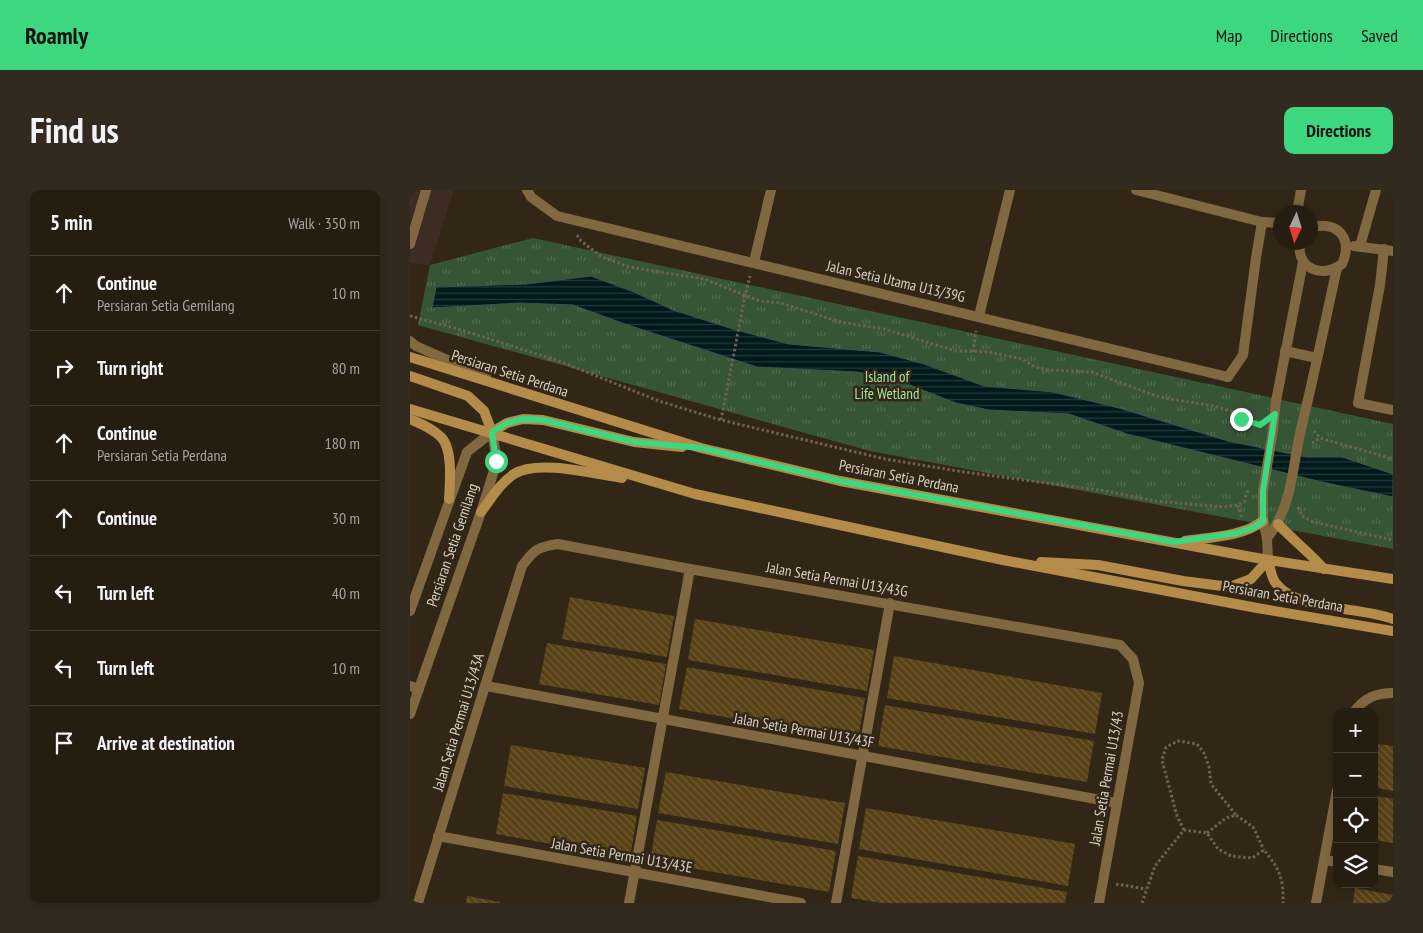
<!DOCTYPE html>
<meta charset="utf-8">
<style>
:root{--surface:#261d11;--page:#322a1f;--text:#f1f3f6;--muted:#a4a29f;--line:#423b31;--accent:#3cd77e}
body{margin:0;font-family:"PT Sans Narrow",sans-serif;background:var(--page);color:var(--text)}
.controls{position:absolute;right:15px;bottom:15px;display:grid;overflow:hidden;border-radius:10px;box-shadow:0 2px 8px #0003}
.controls button{width:45px;height:45px;display:grid;place-items:center;padding:0;border:0;border-bottom:1px solid var(--line);background:var(--surface);color:var(--text);font:25px sans-serif}
.compass{position:absolute;left:863px;top:15px;width:45px;height:45px;border-radius:50%;background:var(--surface);box-shadow:0 2px 8px #0003;rotate:184deg}
.stop{position:absolute;width:15px;height:15px;margin:-11px;border:4px solid #3cd77e;border-radius:50%;background:#fff}
.stop.end{background:#3cd77e;border-color:#fff;box-shadow:0 1px 5px #0008}
.list{margin:0;padding:0;list-style:none}
h2{display:flex;justify-content:space-between;align-items:center;height:65px;margin:0;padding:0 20px;font-size:21px}
h2 small{font-size:16px;font-weight:400;color:var(--muted)}
.list li{display:grid;grid-template-columns:32px 1fr auto;gap:15px;align-items:center;box-sizing:border-box;height:75px;padding:0 20px;border-top:1px solid var(--line)}
.list b{display:block;font-size:19px;white-space:nowrap}
.list p{margin:0;font-size:16px;white-space:nowrap;color:var(--muted)}
.list em{font-size:16px;font-style:normal;color:var(--muted)}
.icon{flex:none;width:28px;height:28px;fill:none;stroke:currentColor;stroke-width:2;stroke-linecap:round;stroke-linejoin:round}
.map{position:relative;flex:none;width:983px;height:713px;overflow:hidden;border-radius:10px}
header{display:flex;align-items:center;gap:30px;box-sizing:border-box;height:70px;padding:0 25px;background:var(--accent);color:#111}
header strong{font-size:24px}
nav{display:flex;gap:28px;margin-inline-start:auto;font-size:18px}
.intro{display:flex;align-items:center;justify-content:space-between;box-sizing:border-box;height:120px;padding:0 30px}
h1{margin:0;font-size:35px}
.button{padding:12px 22px;border-radius:10px;background:var(--accent);color:#111;font-size:18px;font-weight:700}
main{display:flex;gap:30px;padding:0 30px}
aside{flex:1;background:var(--surface);border-radius:10px;box-shadow:0 2px 8px #0003}
.map>svg:first-child{display:block}
.commercial{fill:#3d2c23}
.grass{fill:url(#grass-tufts)}
.water{fill:url(#water-rules);stroke:#41504f}
.building{fill:url(#building-back-hatch)}
.lines{fill:none;stroke-linecap:round;stroke-linejoin:round}
.path{stroke:#6c6355;stroke-width:3;stroke-dasharray:2.5 2.5;stroke-linecap:butt}
.service{stroke:#816840;stroke-width:10}
.minor{stroke:#816840;stroke-width:10}
.tertiary{stroke:#816840;stroke-width:10}
.secondary{stroke:#b48b49;stroke-width:10}
.route{stroke:#3cd77e;stroke-width:6}
.labels{text-anchor:middle;dominant-baseline:central;stroke-width:5;stroke-linejoin:round;paint-order:stroke}
.street-label{font-size:15px;fill:#d8d1c7;stroke:#322717}
.park-label{font-size:15px;fill:#a2e29d;stroke:#322717}
</style>
<header>
<strong>Roamly</strong>
<nav><a>Map</a><a>Directions</a><a>Saved</a></nav>
</header>
<div class="intro"><h1>Find us</h1><a class="button">Directions</a></div>
<main>
<aside>
<h2>5 min<small>Walk · 350 m</small></h2>
<ul class="list">
<li><svg class="icon" aria-label="ahead" viewBox="0 0 24 24"><path d="M12 20V5M6 11l6-6 6 6"/></svg><div><b>Continue</b><p>Persiaran Setia Gemilang</p></div><em>10 m</em></li>
<li><svg class="icon" aria-label="right" viewBox="0 0 24 24"><path d="M7 20v-9h11M14 6l5 5-5 5"/></svg><div><b>Turn right</b></div><em>80 m</em></li>
<li><svg class="icon" aria-label="ahead" viewBox="0 0 24 24"><path d="M12 20V5M6 11l6-6 6 6"/></svg><div><b>Continue</b><p>Persiaran Setia Perdana</p></div><em>180 m</em></li>
<li><svg class="icon" aria-label="ahead" viewBox="0 0 24 24"><path d="M12 20V5M6 11l6-6 6 6"/></svg><div><b>Continue</b></div><em>30 m</em></li>
<li><svg class="icon" aria-label="left" viewBox="0 0 24 24"><path d="M17 20v-9H6M10 6l-5 5 5 5"/></svg><div><b>Turn left</b></div><em>40 m</em></li>
<li><svg class="icon" aria-label="left" viewBox="0 0 24 24"><path d="M17 20v-9H6M10 6l-5 5 5 5"/></svg><div><b>Turn left</b></div><em>10 m</em></li>
<li><svg class="icon" aria-label="arrive" viewBox="0 0 24 24"><path d="M6 21V4h12l-3 4 3 4H6"/></svg><div><b>Arrive at destination</b></div></li>
</ul>
</aside>
<div class="map">
<svg width="983" height="713" viewBox="0 0 983 713">
<defs>
<pattern id="grass-tufts" width="24" height="20" patternUnits="userSpaceOnUse" patternTransform="scale(1.25)"><rect width="24" height="20" fill="#365534"/><path d="M3 7l-1-3M5 7V3M7 7l1-3M15 17l-1-3M17 17v-4M19 17l1-3" fill="none" stroke="#526c50"/></pattern>
<pattern id="water-rules" width="6" height="5" patternUnits="userSpaceOnUse" patternTransform="scale(1.25)"><rect width="6" height="5" fill="#00191b"/><path d="M0 2.5h6" fill="none" stroke="#24393b"/></pattern>
<pattern id="building-back-hatch" width="6" height="6" patternUnits="userSpaceOnUse" patternTransform="scale(1.25)"><rect width="6" height="6" fill="#594116"/><path d="M-1 5l2 2M0 0l6 6M5-1l2 2" fill="none" stroke="#705b36"/></pattern>
</defs>
<rect width="100%" height="100%" fill="#322717"/>
<polygon class="commercial" points="0,0 44,0 20,75 0,73"/>
<polygon class="grass" points="123,48 983,234 983,359 460,261 8,135 20,75"/>
<polygon class="water" points="181,86 224,102 263,120 326,140 379,154 470,162 514,174 574,196 643,202 709,218 818,251 896,267 932,267 983,284 983,307 912,292 717,244 659,224 579,220 546,213 487,190 447,182 347,177 215,134 163,115 110,113 22,118 26,97 117,94"/>
<g class="building">
<polygon points="160,407 264,426 257,467 152,449"/>
<polygon points="285,429 464,460 457,501 278,470"/>
<polygon points="137,453 256,474 249,515 129,494"/>
<polygon points="484,466 692,503 685,544 477,508"/>
<polygon points="277,477 455,508 448,550 269,519"/>
<polygon points="475,515 684,551 677,592 468,556"/>
<polygon points="968,554 983,556 983,601 964,597 964,573"/>
<polygon points="101,555 235,578 228,619 94,596"/>
<polygon points="256,582 435,613 428,654 248,623"/>
<polygon points="93,603 227,626 220,668 86,644"/>
<polygon points="966,606 983,609 983,653 964,650 964,617"/>
<polygon points="456,618 665,654 658,696 449,659"/>
<polygon points="247,630 426,661 419,702 240,671"/>
<polygon points="448,666 657,702 655,713 471,713 441,708"/>
<polygon points="945,698 983,705 983,713 943,713"/>
<polygon points="57,706 90,712 90,713 56,713"/>
</g>
<g class="lines">
<g class="path">
<polyline points="167,45 171,51 192,67 219,77 294,89 350,111 371,113 430,132 474,139 546,161 580,162 598,166 612,169 625,177 639,180 682,182 749,207 803,216 821,221 831,229 850,235"/>
<polyline points="0,126 45,138 149,171 249,211 311,230 475,269 554,282 696,301 745,311 814,317 828,315 834,312 838,300"/>
<polyline points="563,162 566,141"/>
<polyline points="311,230 335,106 340,86"/>
<polyline points="904,241 910,248 983,269"/>
<polyline points="902,253 910,248"/>
<polyline points="828,315 832,329"/>
<polyline points="888,317 892,326 903,332 983,350"/>
<polyline points="774,640 767,626 752,570 756,557 768,551 787,554 794,563 799,577 801,594 826,625"/>
<polyline points="797,643 816,628 826,625 843,637 854,660"/>
<polyline points="706,694 736,699"/>
<path d="M732 713 745 676 774 640 797 643 808 659 821 666 842 668 854 660C869 678 874 689 873 713"/>
</g>
<g class="service">
<polyline points="344,72 361,0"/>
<polyline points="569,126 600,0"/>
<polyline points="818,187 833,165 846,68 852,32"/>
<polyline points="219,713 280,379"/>
<polyline points="426,713 480,413"/>
</g>
<g class="minor">
<polyline points="117,0 121,7 147,26 818,187"/>
<polyline points="726,0 852,32 871,33"/>
<polyline points="887,22 891,0"/>
<path d="M890 52C886 79 912 89 932 74 944 49 927 29 901 38"/>
<polyline points="0,54 16,0"/>
<polyline points="944,56 983,61"/>
<polyline points="950,56 966,0"/>
<polyline points="974,59 970,95 948,213 983,220"/>
<polyline points="0,151 6,156 76,187"/>
<polyline points="875,161 907,168"/>
<path d="M857 348C883 316 882 277 891 239 904 186 915 132 927 78"/>
<polyline points="858,370 857,348 853,331 853,301 863,240 866,211 893,72"/>
<polyline points="0,496 9,499"/>
<polyline points="76,496 707,613"/>
<path d="M944 522C954 508 966 503 983 503"/>
<polyline points="28,646 391,713"/>
<polyline points="915,670 927,672"/>
<polyline points="964,679 983,682"/>
<path d="M8 713 112 376C124 360 127 357 148 354L280 379 710 455 723 469 729 493 689 713"/>
<polyline points="906,713 927,600"/>
</g>
<polyline class="tertiary" points="0,421 57,262 82,242 87,271 71,322 0,524"/>
<g class="secondary">
<polyline points="0,167 291,258 430,291 858,370 983,389"/>
<polyline points="0,186 58,206 74,221 82,242"/>
<polyline points="0,219 285,304 593,370 847,418 983,441"/>
<path d="M0 229C11 234 22 238 31 247 43 259 40 292 39 309"/>
<polyline points="82,242 97,233 113,229 133,230 224,252 272,257"/>
<path d="M71 322C81 309 90 293 104 284 128 269 184 284 212 288"/>
<path d="M868 334C883 350 900 363 914 379"/>
<path d="M775 351C800 347 832 347 853 331"/>
<path d="M858 370C860 377 861 386 865 392 886 422 950 416 983 429"/>
<polyline points="631,372 688,375 773,391 820,397 841,389 858,370"/>
</g>
</g>
<g class="lines">
<polyline class="route" points="86,271 82,242 97,233 113,229 133,230 224,252 291,258 430,291 764,352 827,343 845,337 853,331 853,301 865,224 850,235 831,229"/>
</g>
<g class="labels">
<g class="street-label">
<text transform="translate(486 91) rotate(13)">Jalan Setia Utama U13/39G</text>
<text transform="translate(100 183) rotate(18)">Persiaran Setia Perdana</text>
<text transform="translate(489 286) rotate(11)">Persiaran Setia Perdana</text>
<text transform="translate(42 355) rotate(-71)">Persiaran Setia Gemilang</text>
<text transform="translate(427 389) rotate(10)">Jalan Setia Permai U13/43G</text>
<text transform="translate(873 406) rotate(10)">Persiaran Setia Perdana</text>
<text transform="translate(48 532) rotate(-73)">Jalan Setia Permai U13/43A</text>
<text transform="translate(394 540) rotate(10)">Jalan Setia Permai U13/43F</text>
<text transform="translate(696 588) rotate(-80)">Jalan Setia Permai U13/43</text>
<text transform="translate(212 665) rotate(10)">Jalan Setia Permai U13/43E</text>
</g>
<g class="park-label">
<text x="477" y="186">Island of<tspan x="477" dy="17">Life Wetland</tspan></text>
</g>
</g>
</svg>
<div class="controls">
<button>+</button>
<button>−</button>
<button><svg class="icon" aria-label="locate" viewBox="0 0 24 24"><circle cx="12" cy="12" r="6"/><path d="M12 2v4M12 18v4M2 12h4M18 12h4"/></svg></button>
<button><svg class="icon" aria-label="layers" viewBox="0 0 24 24"><path d="M12 4l9 5-9 5-9-5zM3 14l9 5 9-5"/></svg></button>
</div>
<svg class="compass" viewBox="-18 -18 36 36"><path d="M0-13l5 13h-10z" fill="#e53935"/><path d="M0 13l5-13h-10z" fill="#a4a29f"/></svg>
<div class="stop" style="left:86px;top:271px"></div>
<div class="stop end" style="left:831px;top:229px"></div>
</div>
</main>
